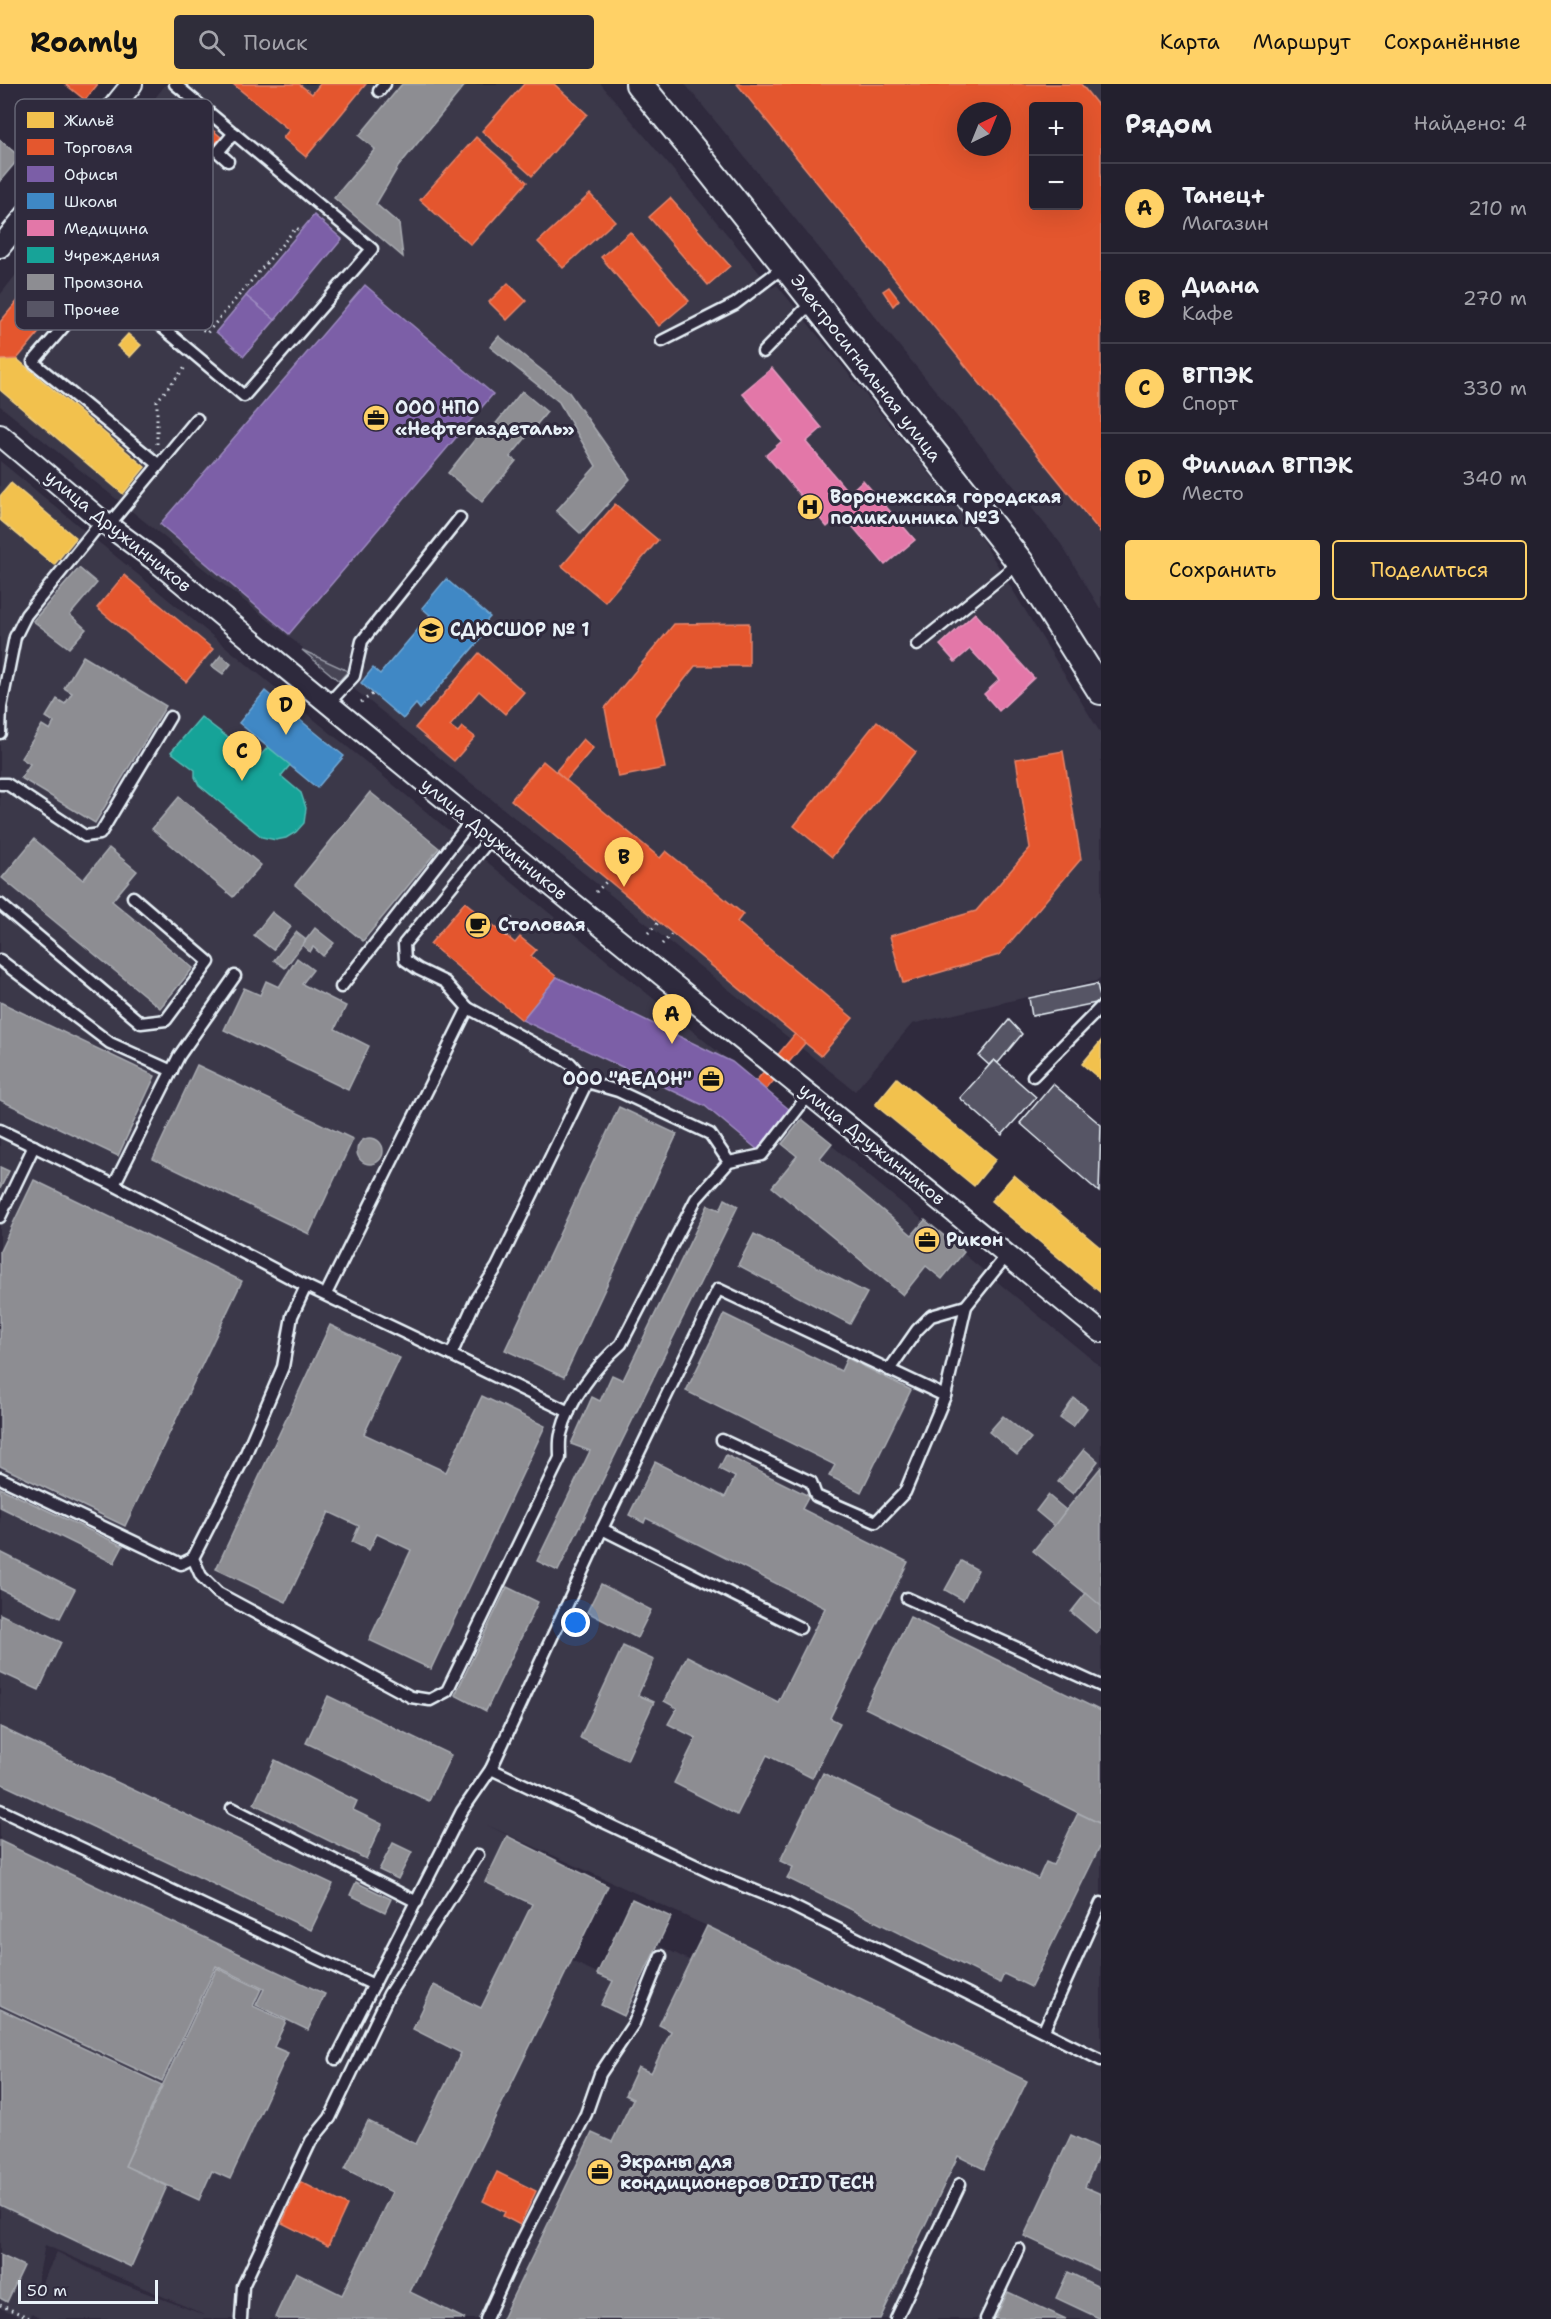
<!DOCTYPE html>
<html lang="ru">
<meta charset="utf-8">
<style>
:root{--surface:#23202e;--page:#2f2d3a;--text:#f1f3f6;--muted:#a3a3aa;--line:#403e4a;--accent:#ffd166}
body{margin:0;font-family:"Shantell Sans",sans-serif;background:var(--page);color:var(--text)}
.controls{position:absolute;right:18px;top:18px;display:grid;overflow:hidden;border-radius:6px;box-shadow:0 6px 24px #0002}
.controls button{width:54px;height:54px;display:grid;place-items:center;padding:0;border:0;border-bottom:2px solid var(--line);background:var(--surface);color:var(--text);font:30px sans-serif}
.compass{position:absolute;left:957px;top:18px;width:54px;height:54px;border-radius:50%;background:var(--surface);box-shadow:0 6px 24px #0002;rotate:43deg}
.scale{position:absolute;left:18px;bottom:15px;width:140px;box-sizing:border-box;padding-left:6px;border:3px solid #e8f1f8;border-top:0;font-size:16px;line-height:21px;white-space:nowrap;color:#e8f1f8;-webkit-text-stroke:4px #2f2a3d;paint-order:stroke}
.you{position:absolute;left:576px;top:1539px;width:21px;height:21px;margin:-15px;border:4px solid #fff;border-radius:50%;background:#1a73e8;box-shadow:0 0 0 9px #1a73e833}
.badge{display:grid;place-items:center;width:39px;height:39px;border-radius:50%;background:var(--accent);color:#111;font-size:20px;font-weight:700}
.pin{position:absolute;translate:-50% -50px;filter:drop-shadow(0 2px 3px #0008)}
.pin::after{content:'';position:absolute;top:32px;width:21px;height:18px;background:inherit;clip-path:polygon(0 0,100% 0,50% 100%)}
.list{margin:0;padding:0;list-style:none}
h2{display:flex;justify-content:space-between;align-items:center;height:78px;margin:0;padding:0 24px;font-size:26px}
h2 small{font-size:20px;font-weight:400;color:var(--muted)}
.list li{display:grid;grid-template-columns:39px 1fr auto;gap:18px;align-items:center;box-sizing:border-box;height:90px;padding:0 24px;border-top:2px solid var(--line)}
.list b{display:block;font-size:22px;white-space:nowrap}
.list p{margin:0;font-size:20px;white-space:nowrap;color:var(--muted)}
.list em{font-size:20px;font-style:normal;color:var(--muted)}
.actions{display:flex;gap:12px;padding:18px 24px}
.actions a{flex:1;padding:14px 0;border:2px solid var(--accent);border-radius:6px;text-align:center;font-size:21px;color:var(--accent)}
.actions .main{background:var(--accent);color:#111}
.icon{flex:none;width:33px;height:33px;fill:none;stroke:currentColor;stroke-width:2;stroke-linecap:round;stroke-linejoin:round}
.map{position:relative;flex:none;width:1101px;height:2235px;overflow:hidden}
header{display:flex;align-items:center;gap:36px;box-sizing:border-box;height:84px;padding:0 30px;background:var(--accent);color:#111}
header strong{font-size:28px}
nav{display:flex;gap:33px;margin-inline-start:auto;font-size:21px}
.search{width:420px;height:54px;background:var(--page);display:flex;align-items:center;gap:15px;box-sizing:border-box;padding:0 21px;border-radius:6px;color:var(--muted);font-size:22px}
main{display:flex}
aside{flex:1;background:var(--surface)}
.map>svg:first-child{display:block}
.built{fill:#3b3749;fill-rule:evenodd}
.green{fill:#464455;stroke:#979aa6;stroke-width:1.5}
.homes{fill:#f2c14e;stroke:#efcf81;stroke-width:1.5}
.shops{fill:#e4572e;stroke:#e5856b;stroke-width:1.5;fill-rule:evenodd}
.offices{fill:#7b5ea7;stroke:#9c8abf;stroke-width:1.5}
.schools{fill:#3f88c5;stroke:#72a8d4;stroke-width:1.5}
.health{fill:#e377a8;stroke:#e49cc0;stroke-width:1.5}
.public{fill:#17a398;stroke:#56bab5;stroke-width:1.5}
.industry{fill:#8d8d92;stroke:#a8abb1;stroke-width:1.5}
.building{fill:#575565;stroke:#e8f1f8;stroke-width:1.5}
.lines{fill:none;stroke-linecap:round;stroke-linejoin:round}
.service-casing{stroke:#e8f1f8;stroke-width:15}
.minor-casing{stroke:#e8f1f8;stroke-width:24}
.tertiary-casing{stroke:#e8f1f8;stroke-width:30}
.path{stroke:#e8f1f8;stroke-width:3;stroke-dasharray:1.5 4.5;stroke-linecap:butt}
.service{stroke:#2f2a3d;stroke-width:10}
.minor{stroke:#2f2a3d;stroke-width:20}
.tertiary{stroke:#2f2a3d;stroke-width:26}
.labels{text-anchor:middle;dominant-baseline:central;stroke-width:6;stroke-linejoin:round;paint-order:stroke}
.street-label{font-size:18px;fill:#e8f1f8;stroke:#2f2a3d}
.poi-label{font-size:18px;font-weight:bold;fill:#e8f1f8;stroke:#2f2a3d;text-anchor:start}
.key{fill:#2f2a3d;stroke:#666675;stroke-width:1.5}
.key-label{font-size:16px;fill:#e8f1f8}
</style>
<header>
<strong>Roamly</strong>
<div class="search"><svg class="icon" aria-label="search" viewBox="0 0 24 24"><circle cx="10" cy="10" r="6"/><path d="M15 15l6 6"/></svg>Поиск</div>
<nav><a>Карта</a><a>Маршрут</a><a>Сохранённые</a></nav>
</header>
<main>
<div class="map">
<svg width="1101" height="2235" viewBox="0 0 1101 2235">
<rect width="100%" height="100%" fill="#2f2a3d"/>
<filter id="ink" filterUnits="userSpaceOnUse"><feTurbulence type="fractalNoise" baseFrequency=".0167" numOctaves="2"/><feDisplacementMap in="SourceGraphic" scale="12" xChannelSelector="R" yChannelSelector="G"/><feConvolveMatrix kernelMatrix="1 2 1 2 8 2 1 2 1" color-interpolation-filters="sRGB"/></filter>
<g filter="url(#ink)">
<g class="built">
<polygon points="166,0 601,0 772,204 777,201 979,451 1101,650 1101,893 1096,897 912,940 855,1007 309,569 302,566 303,564 0,322 0,211"/>
<path d="M685 0H1101V526L1061 460ZM1034 22H1078V122H1034ZM966 27H1002V63H966Z"/>
<path d="M0 377 1101 1283V2235H44L32 2229 30 2235H26L0 2224ZM487 1741 707 1842 691 1877 658 1861 671 1833 632 1815 597 1889 572 1877 608 1802ZM45 2161 203 2230 204 2231 113 2196 57 2168 34 2215Z"/>
</g>
<polygon class="green" points="302,566 348,587 339,597"/>
<g class="homes">
<polygon points="128,250 141,261 130,273 117,262"/>
<polygon points="17,275 145,383 123,410 0,306 0,276"/>
<polygon points="11,399 76,454 54,481 0,436 0,412"/>
<polygon points="1101,957 1101,996 1082,980"/>
<polygon points="897,994 996,1075 974,1102 875,1021"/>
<polygon points="1014,1091 1101,1164 1101,1209 991,1117"/>
</g>
<g class="shops">
<polygon points="65,0 98,0 85,16"/>
<polygon points="233,0 299,0 312,10 320,0 366,0 306,73 283,54 289,46"/>
<polygon points="524,0 554,0 587,30 532,92 482,47"/>
<path d="M737 0H1081L1101 25V449ZM1034 22H1078V122H1034ZM966 27H1002V63H966Z"/>
<polygon points="184,22 221,53 196,82 189,77 132,145 139,151 114,181 77,150"/>
<polygon points="476,53 527,98 471,161 420,116"/>
<polygon points="590,110 615,137 563,184 538,158"/>
<polygon points="670,114 730,182 708,201 649,133"/>
<polygon points="630,148 689,217 659,242 601,173"/>
<polygon points="56,171 84,194 17,275 0,276 0,238"/>
<polygon points="508,199 526,217 507,236 489,218"/>
<polygon points="889,203 899,216 893,222 883,207"/>
<polygon points="615,420 658,456 605,518 562,482"/>
<polygon points="124,491 213,565 186,598 97,524"/>
<polygon points="749,539 749,582 695,582 655,633 665,684 618,693 605,624 674,540"/>
<polygon points="479,569 524,608 505,630 479,607 450,642 458,648 462,643 475,653 454,677 415,644"/>
<polygon points="877,637 916,668 832,773 794,742"/>
<polygon points="583,655 593,664 566,696 556,687"/>
<polygon points="1063,667 1081,775 999,871 903,899 890,852 976,827 1030,764 1016,675"/>
<polygon points="543,677 660,774 666,767 743,830 737,838 853,934 821,972 511,716"/>
<polygon points="465,818 515,859 520,853 536,866 531,872 557,893 522,936 430,860"/>
<polygon points="795,950 805,959 766,1006 756,997"/>
<polygon points="497,2088 536,2107 520,2141 503,2132 505,2128 483,2117"/>
<polygon points="301,2098 347,2121 328,2162 282,2139"/>
</g>
<g class="offices">
<polygon points="314,131 342,155 275,236 246,212"/>
<polygon points="365,201 493,310 289,550 160,440"/>
<polygon points="246,212 275,236 244,272 216,248"/>
<polygon points="557,893 732,978 790,1026 758,1066 705,1022 522,936"/>
</g>
<g class="schools">
<polygon points="446,495 490,533 478,546 484,551 420,625 416,620 403,635 361,599 373,584 380,590 430,531 422,524"/>
<polygon points="265,607 344,672 317,704 239,639"/>
</g>
<g class="health">
<polygon points="772,284 822,344 806,358 849,409 863,396 915,456 885,481 842,430 827,443 766,371 782,357 742,309"/>
<polygon points="975,529 1034,594 999,627 984,610 999,596 970,565 955,578 940,561"/>
</g>
<polygon class="public" points="201,633 226,652 238,656 259,673 268,663 290,681 281,692 301,709 306,724 304,739 296,748 286,754 276,756 262,753 199,701 195,693 195,686 171,668"/>
<g class="industry">
<polygon points="402,0 466,0 398,83 376,120 399,140 403,173 334,114 375,65 359,52"/>
<polygon points="0,56 20,73 0,97"/>
<polygon points="499,252 568,307 630,395 581,450 556,427 596,382 559,318 490,263"/>
<polygon points="522,307 547,328 510,373 516,377 482,418 448,389 480,349 485,353"/>
<polygon points="79,484 97,499 70,531 86,545 69,564 33,537"/>
<polygon points="221,571 231,580 223,590 212,582"/>
<polygon points="83,572 166,622 95,739 21,694 30,680 21,674 42,641 50,646 54,638 46,633 57,615 65,620 72,609 64,604"/>
<polygon points="370,708 439,764 363,857 295,801"/>
<polygon points="179,713 261,781 233,813 152,745"/>
<polygon points="34,755 83,796 109,764 137,787 112,817 193,884 160,924 2,794"/>
<polygon points="272,828 291,843 273,866 254,851"/>
<polygon points="315,844 334,859 323,872 313,863 310,868 302,861"/>
<polygon points="296,848 306,856 285,884 274,876"/>
<polygon points="297,874 313,886 302,900 346,922 335,945 369,962 348,1006 224,946 244,904 260,911 266,897 279,903"/>
<polygon points="0,918 155,992 118,1072 0,1016"/>
<polygon points="197,981 353,1055 309,1150 153,1075"/>
<polygon points="619,1023 677,1050 564,1293 505,1266"/>
<polygon points="802,1035 832,1059 820,1074 912,1151 925,1136 964,1168 942,1195 926,1182 903,1211 772,1103 797,1072 782,1060"/>
<circle cx="370" cy="1067" r="13"/>
<polygon points="0,1083 9,1087 0,1105"/>
<polygon points="34,1096 242,1197 125,1442 0,1382 0,1167"/>
<polygon points="725,1115 738,1122 558,1487 537,1477 590,1367 571,1360 592,1313 600,1317 612,1291 623,1296 708,1121 720,1126"/>
<polygon points="754,1150 867,1209 850,1240 738,1181"/>
<polygon points="724,1230 841,1287 847,1274 911,1306 861,1408 829,1392 835,1381 686,1307"/>
<polygon points="330,1241 400,1274 364,1350 446,1388 482,1312 545,1342 431,1585 369,1556 411,1466 377,1450 369,1466 352,1458 359,1442 329,1428 286,1518 216,1485"/>
<polygon points="1074,1314 1087,1324 1073,1343 1060,1334"/>
<polygon points="1003,1332 1031,1354 1017,1371 989,1348"/>
<polygon points="1084,1365 1098,1377 1073,1410 1058,1398"/>
<polygon points="726,1371 809,1412 802,1425 908,1478 830,1634 840,1639 812,1694 767,1671 737,1731 674,1699 696,1654 668,1640 677,1624 664,1617 687,1572 778,1618 825,1524 646,1434 644,1439 629,1431 655,1378 725,1413 735,1393 719,1385"/>
<polygon points="1101,1383 1101,1522 1033,1467"/>
<polygon points="0,1404 123,1462 114,1479 0,1423"/>
<polygon points="1048,1411 1066,1426 1054,1442 1036,1427"/>
<polygon points="0,1468 75,1505 60,1534 0,1505"/>
<polygon points="961,1477 978,1486 963,1516 945,1506"/>
<polygon points="601,1500 651,1526 637,1554 587,1528"/>
<polygon points="507,1503 538,1518 486,1627 455,1611"/>
<polygon points="1086,1509 1101,1522 1101,1543 1096,1549 1071,1528"/>
<polygon points="0,1530 61,1558 39,1606 0,1588"/>
<polygon points="910,1533 1101,1627 1101,1740 865,1624"/>
<polygon points="623,1562 654,1576 638,1611 654,1618 627,1676 580,1654"/>
<polygon points="328,1612 451,1671 429,1717 306,1659"/>
<polygon points="0,1643 333,1800 311,1846 0,1699"/>
<polygon points="275,1676 357,1717 353,1726 382,1740 366,1775 254,1720"/>
<polygon points="823,1689 1038,1795 1046,1778 1053,1781 1078,1729 1101,1740 1101,1760 1031,1903 1004,1890 1000,1899 787,1794 793,1783 780,1777"/>
<polygon points="507,1752 608,1802 410,2208 465,2235 278,2235 275,2233 296,2188 342,2211 392,2108 345,2085 368,2037 416,2060 461,1969 413,1945 434,1901 481,1924 532,1820 485,1798"/>
<polygon points="0,1757 325,1910 308,1946 256,1921 264,1905 216,1882 162,1997 0,1921"/>
<polygon points="393,1759 412,1768 398,1795 379,1786"/>
<polygon points="356,1798 391,1815 385,1828 350,1811"/>
<polygon points="632,1815 671,1833 624,1932 601,1921 613,1897 597,1890"/>
<polygon points="707,1842 1027,1997 984,2085 958,2072 880,2235 502,2235 592,2049 612,2058 633,2015 625,2011 638,1983 651,1989 671,1947 659,1941"/>
<polygon points="217,1884 261,1905 253,1922 286,1937 274,1963 288,1969 230,2095 212,2087 199,2116 125,2082"/>
<polygon points="0,1925 162,2001 125,2082 167,2102 131,2183 0,2121"/>
<polygon points="1071,2051 1101,2065 1085,2103 1101,2110 1101,2188 1024,2152"/>
<polygon points="0,2171 24,2182 7,2218 0,2214"/>
<polygon points="1068,2188 1101,2204 1101,2235 1056,2214"/>
<polygon points="1008,2208 1066,2235 995,2235"/>
</g>
<g class="building">
<polygon points="1097,900 1101,918 1032,932 1029,914"/>
<polygon points="1009,936 1022,950 998,979 994,976 989,981 979,972"/>
<polygon points="994,976 1036,1013 1002,1051 960,1014"/>
<polygon points="1053,1000 1101,1041 1099,1108 1020,1039"/>
</g>
<g class="lines">
<defs>
<g id="service">
<polyline points="379,7 385,0"/>
<polyline points="228,77 218,68 234,49"/>
<polyline points="27,130 244,312 372,165 175,0"/>
<polyline points="105,195 33,278 158,380"/>
<polyline points="114,203 125,191"/>
<polyline points="662,257 735,220 785,182"/>
<polyline points="763,268 813,217"/>
<polyline points="108,442 197,335"/>
<polyline points="917,561 1020,478"/>
<polyline points="328,620 354,592 362,557 460,434"/>
<polyline points="0,649 1,623 15,553 26,531 102,437"/>
<polyline points="0,700 7,700 85,752 100,750 170,633"/>
<polyline points="0,820 141,939 166,936 209,878 133,813"/>
<polyline points="0,876 110,959 172,987"/>
<polyline points="341,903 471,737"/>
<polyline points="468,924 445,898 418,885 405,876 404,860 491,754"/>
<polyline points="1033,992 1101,923"/>
<polyline points="0,1046 114,1101 306,1202"/>
<path d="M729 1078 710 1050 618 1007 587 998 497 1183 476 1215 451 1271 306 1202 292 1232 283 1283 244 1374 193 1474 201 1492 218 1509 411 1613 430 1616 447 1607 560 1374C560 1366 559 1357 561 1350 569 1316 595 1283 621 1260L696 1115 729 1078 762 1071 810 1009"/>
<polyline points="114,1101 179,972 235,892"/>
<polyline points="0,1133 34,1062"/>
<polyline points="326,1210 468,924 570,979 587,998"/>
<polyline points="451,1271 569,1328"/>
<polyline points="889,1286 917,1246 931,1232 966,1222"/>
<polyline points="945,1312 966,1222 1007,1171"/>
<polyline points="0,1394 181,1480 193,1474"/>
<polyline points="602,1445 800,1544"/>
<polyline points="907,1514 1101,1602"/>
<polyline points="491,1685 716,1791 788,1820 1101,1976"/>
<polyline points="232,1724 417,1818"/>
<polyline points="0,1726 374,1901"/>
<polyline points="1044,1946 1101,1819"/>
<polyline points="336,1975 462,1727 491,1685 602,1445 718,1205 945,1312 905,1408 876,1438 816,1412 811,1398 722,1356"/>
<polyline points="241,2235 243,2202 311,2057 330,2034 389,1910 478,1771"/>
<polyline points="486,2235 521,2158 586,2030 600,1990 634,1939 661,1872"/>
<polyline points="896,2235 960,2100"/>
<polyline points="986,2235 1019,2165"/>
</g>
<g id="minor">
<polyline points="0,163 132,0"/>
<path d="M0 351 102 437 156 477C468 738 787 990 1101 1248"/>
</g>
<polyline id="tertiary" points="639,0 708,84 1020,478 1101,607"/>
</defs>
<use href="#service" class="service-casing"/>
<use href="#minor" class="minor-casing"/>
<use href="#tertiary" class="tertiary-casing"/>
<g class="path">
<polyline points="160,111 172,120"/>
<polyline points="123,177 203,82 198,79"/>
<polyline points="144,199 145,197 207,249 296,144 301,147"/>
<polyline points="157,360 157,317 187,281"/>
<polyline points="361,618 373,610"/>
<polyline points="596,808 608,796"/>
<polyline points="648,849 659,838"/>
<polyline points="506,852 513,830"/>
<polyline points="662,860 673,849"/>
<polyline points="0,2221 32,2235"/>
</g>
<use href="#service" class="service"/>
<use href="#minor" class="minor"/>
<use href="#tertiary" class="tertiary"/>
</g>
</g>
<defs>
<symbol id="office-disc" viewBox="-11 -11 22 22"><circle r="9.5" fill="#ffd166" stroke="#2f2a3d"/><path d="M-6-3h4V-5.5h4V-3h4V5H-6ZM-1-4.5V-3h2v-1.5ZM-6 0V1H6V0Z" fill="#111"/></symbol>
<symbol id="hospital-disc" viewBox="-11 -11 22 22"><circle r="9.5" fill="#ffd166" stroke="#2f2a3d"/><path d="M-5-5h3v3.5h4V-5h3V5h-3V1.5h-4V5h-3Z" fill="#111"/></symbol>
<symbol id="school-disc" viewBox="-11 -11 22 22"><circle r="9.5" fill="#ffd166" stroke="#2f2a3d"/><path d="M0-5L7-2L0 1L-7-2ZM-4 1L0 2.5L4 1V4Q0 6-4 4Z" fill="#111"/></symbol>
<symbol id="cafe-disc" viewBox="-11 -11 22 22"><circle r="9.5" fill="#ffd166" stroke="#2f2a3d"/><path d="M-5.5-4.5H6V0H3Q3 3.5 0 3.5H-2.5Q-5.5 3.5-5.5 0ZM3-3.2v2h1.7v-2ZM-6 4.5H4V6H-6Z" fill="#111"/></symbol>
</defs>
<g fill-rule="evenodd">
<use href="#office-disc" x="361" y="319" width="30" height="30"/>
<use href="#hospital-disc" x="795" y="408" width="30" height="30"/>
<use href="#school-disc" x="416" y="531" width="30" height="30"/>
<use href="#cafe-disc" x="463" y="826" width="30" height="30"/>
<use href="#office-disc" x="696" y="980" width="30" height="30"/>
<use href="#office-disc" x="912" y="1141" width="30" height="30"/>
<use href="#office-disc" x="585" y="2073" width="30" height="30"/>
</g>
<g class="labels">
<g class="street-label">
<text transform="translate(866 284) rotate(52)">Электросигнальная улица</text>
<text transform="translate(118 447) rotate(39)">улица Дружинников</text>
<text transform="translate(494 755) rotate(39)">улица Дружинников</text>
<text transform="translate(872 1060) rotate(39)">улица Дружинников</text>
</g>
<g class="poi-label">
<text x="395" y="324">ООО НПО<tspan x="395" dy="21">«Нефтегаздеталь»</tspan></text>
<text x="830" y="413">Воронежская городская<tspan x="830" dy="21">поликлиника №3</tspan></text>
<text x="450" y="546">СДЮСШОР № 1</text>
<text x="498" y="841">Столовая</text>
<text x="692" y="995" text-anchor="end">ООО "АЕДОН"</text>
<text x="946" y="1156">Рикон</text>
<text x="620" y="2078">Экраны для<tspan x="620" dy="21">кондиционеров DIID TECH</tspan></text>
</g>
</g>
<rect x="15" y="15" width="198" height="231" rx="9" class="key"/>
<rect x="27" y="28" width="27" height="16" fill="#f2c14e"/>
<rect x="27" y="55" width="27" height="16" fill="#e4572e"/>
<rect x="27" y="82" width="27" height="16" fill="#7b5ea7"/>
<rect x="27" y="109" width="27" height="16" fill="#3f88c5"/>
<rect x="27" y="136" width="27" height="16" fill="#e377a8"/>
<rect x="27" y="163" width="27" height="16" fill="#17a398"/>
<rect x="27" y="190" width="27" height="16" fill="#8d8d92"/>
<rect x="27" y="217" width="27" height="16" fill="#575565"/>
<g class="key-label">
<text x="64" y="42">Жильё</text>
<text x="64" y="69">Торговля</text>
<text x="64" y="96">Офисы</text>
<text x="64" y="123">Школы</text>
<text x="64" y="150">Медицина</text>
<text x="64" y="177">Учреждения</text>
<text x="64" y="204">Промзона</text>
<text x="64" y="231">Прочее</text>
</g>
</svg>
<div class="controls">
<button>+</button>
<button>−</button>
</div>
<svg class="compass" viewBox="-18 -18 36 36"><path d="M0-13l5 13h-10z" fill="#e53935"/><path d="M0 13l5-13h-10z" fill="#a3a3aa"/></svg>
<div class="scale">50 m</div>
<div class="you"></div>
<div class="pin badge" style="left:672px;top:960px">A</div>
<div class="pin badge" style="left:624px;top:803px">B</div>
<div class="pin badge" style="left:242px;top:697px">C</div>
<div class="pin badge" style="left:286px;top:651px">D</div>
</div>
<aside>
<h2>Рядом<small>Найдено: 4</small></h2>
<ul class="list">
<li><span class="badge">A</span><div><b>Танец+</b><p>Магазин</p></div><em>210 m</em></li>
<li><span class="badge">B</span><div><b>Диана</b><p>Кафе</p></div><em>270 m</em></li>
<li><span class="badge">C</span><div><b>ВГПЭК</b><p>Спорт</p></div><em>330 m</em></li>
<li><span class="badge">D</span><div><b>Филиал ВГПЭК</b><p>Место</p></div><em>340 m</em></li>
</ul>
<div class="actions"><a class="main">Сохранить</a><a>Поделиться</a></div>
</aside>
</main>
